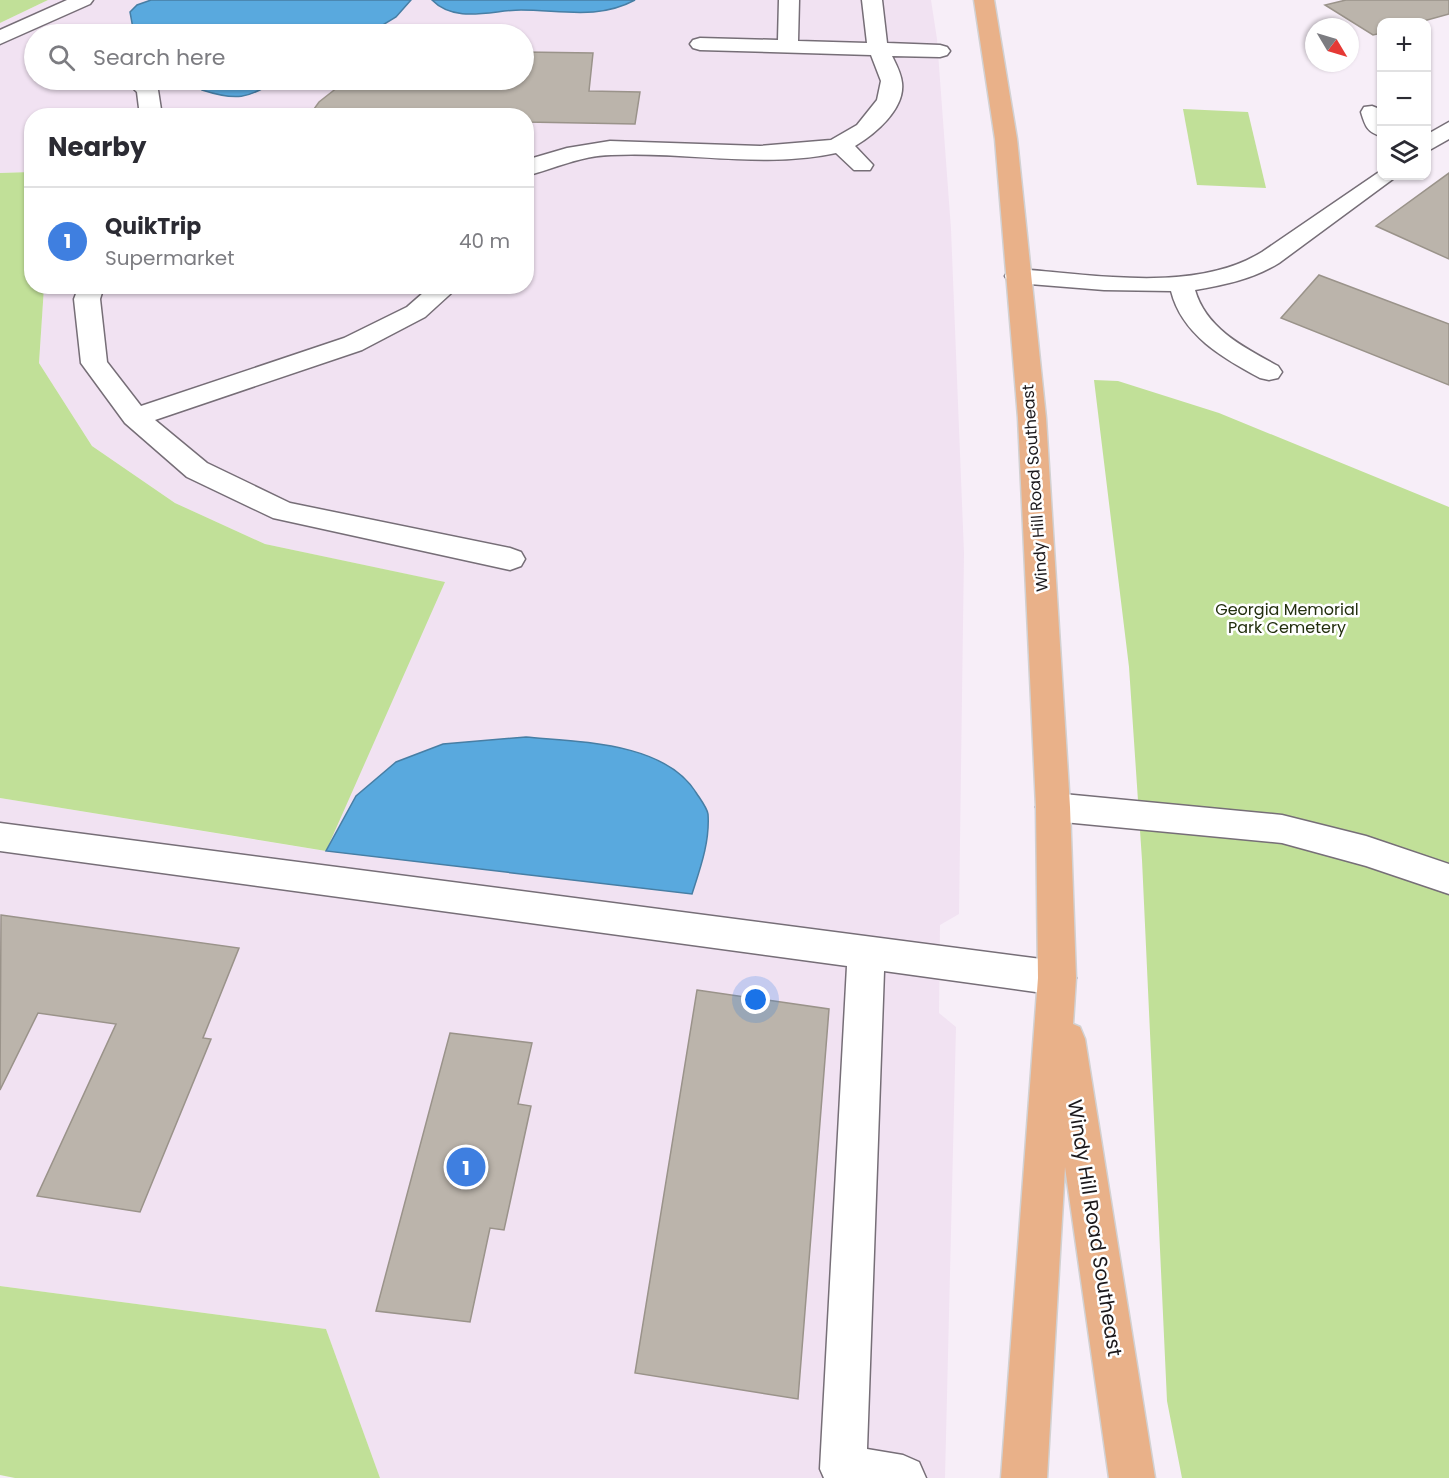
<!DOCTYPE html>
<meta charset="utf-8">
<style>
:root{--surface:#fff;--page:#f7f7f7;--text:#2b2b33;--muted:#7c7c81;--line:#e1e1e2;--accent:#4a66da}
body{margin:0;font-family:Poppins,sans-serif;background:var(--page);color:var(--text)}
.controls{position:absolute;right:18px;top:18px;display:grid;overflow:hidden;border-radius:12px;box-shadow:0 2px 4px #0004}
.controls button{width:54px;height:54px;display:grid;place-items:center;padding:0;border:0;border-bottom:2px solid var(--line);background:var(--surface);color:var(--text);font:30px sans-serif}
.compass{position:absolute;left:1305px;top:18px;width:54px;height:54px;border-radius:50%;background:var(--surface);box-shadow:0 2px 4px #0004;rotate:128deg}
.you{position:absolute;left:756px;top:1000px;width:21px;height:21px;margin:-15px;border:4px solid #fff;border-radius:50%;background:#1a73e8;box-shadow:0 0 0 9px #1a73e833}
.badge{display:grid;place-items:center;width:39px;height:39px;border-radius:50%;background:var(--accent);color:#fff;font-size:20px;font-weight:700}
.pin{position:absolute;translate:-50% -50%;border:3px solid #fff;box-shadow:0 2px 6px #0006}
.list{margin:0;padding:0;list-style:none}
h2{display:flex;justify-content:space-between;align-items:center;height:78px;margin:0;padding:0 24px;font-size:26px}
h2 small{font-size:20px;font-weight:400;color:var(--muted)}
.list li{display:grid;grid-template-columns:39px 1fr auto;gap:18px;align-items:center;box-sizing:border-box;height:108px;padding:0 24px;border-top:2px solid var(--line)}
.list b{display:block;font-size:22px;white-space:nowrap}
.list p{margin:0;font-size:20px;white-space:nowrap;color:var(--muted)}
.list em{font-size:20px;font-style:normal;color:var(--muted)}
.icon{flex:none;width:33px;height:33px;fill:none;stroke:currentColor;stroke-width:2;stroke-linecap:round;stroke-linejoin:round}
.map{position:relative;flex:none;width:1449px;height:1478px;overflow:hidden}
.search{position:absolute;background:var(--surface);box-shadow:0 2px 4px #0004;left:24px;top:24px;width:510px;height:66px;display:flex;align-items:center;gap:15px;box-sizing:border-box;padding:0 21px;border-radius:33px;color:var(--muted);font-size:22px}
.panel{position:absolute;background:var(--surface);box-shadow:0 2px 4px #0004;left:24px;top:108px;width:510px;height:186px;border-radius:24px}
.map>svg:first-child{display:block}
.built{fill:#f1e2f2;fill-rule:evenodd}
.green{fill:#c1e098}
.water{fill:#59a9de;stroke:#477ea4;stroke-width:1.5}
.building{fill:#bbb4ab;stroke:#9a938a;stroke-width:1.5}
.lines{fill:none;stroke-linecap:round;stroke-linejoin:round}
.minor-casing{stroke:#766e77;stroke-width:3}
.major-casing{stroke:#d2d1d2;stroke-width:3}
.minor{fill:#fff;fill-rule:evenodd}
.major{fill:#e9b189;fill-rule:evenodd}
.labels{text-anchor:middle;dominant-baseline:central;stroke-width:5;stroke-linejoin:round;paint-order:stroke}
.street-label{font-size:16px;fill:#1c191c;stroke:#fff}
.park-label{font-size:16px;fill:#232f0e;stroke:#fff}
.near-street-label{font-size:20px;fill:#1c191c;stroke:#fff}
</style>
<div class="map">
<svg width="1449" height="1478" viewBox="0 0 1449 1478">
<rect width="100%" height="100%" fill="#f7eef8"/>
<path class="built" d="M48 0H931L937 39 951 229 964 553 959 914 940 925 939 1013 956 1027 945 1478H380L326 1329 0 1286V798L325 851 444 582 265 544 175 503 92 446 39 363 44 287 526 286V116H32L31 172 0 173V23ZM34 34H524V80H34Z"/>
<g class="green">
<polygon points="0,0 48,0 0,23"/>
<polygon points="1183,109 1248,112 1266,188 1197,185"/>
<polygon points="31,172 32,286 44,287 39,363 92,446 175,503 265,544 445,582 326,851 0,798 0,173"/>
<polygon points="1094,380 1118,381 1219,413 1449,507 1449,1478 1182,1478 1167,1401 1142,860 1129,667"/>
<polygon points="0,1286 326,1329 380,1478 15,1478 0,1475"/>
</g>
<g class="water">
<polygon points="151,0 411,0 396,17 368,34 134,34 130,12 137,5"/>
<path d="M432 0H635C598 20 561 10 521 10 493 10 455 24 432 0Z"/>
<path d="M195 80H277C248 99 236 101 202 90Z"/>
<path d="M526 737C580 742 666 742 697 794 701 800 707 808 708 814 710 842 700 869 692 894L326 851 356 796 396 762 443 744Z"/>
</g>
<g class="building">
<polygon points="1346,0 1449,0 1449,14 1420,22 1382,22 1382,33 1373,35 1325,5"/>
<polygon points="524,52 593,53 589,91 640,92 635,124 526,122 526,116 309,116 319,102 347,80 524,80"/>
<polygon points="1449,173 1449,259 1376,226"/>
<polygon points="1319,275 1449,324 1449,385 1281,318"/>
<polygon points="1,915 239,948 203,1038 211,1039 140,1212 37,1196 116,1024 38,1013 0,1090"/>
<polygon points="697,990 829,1009 798,1399 635,1373"/>
<polygon points="450,1033 532,1043 518,1104 531,1106 504,1230 490,1228 470,1322 376,1311"/>
</g>
<g class="lines">
<defs>
<g id="minor">
<polygon points="67,0 93,0 90,4 0,44 0,30"/>
<path d="M779 0H799L798 41 867 43 862 0H882L887 43 940 45 947 47 950 51 947 55 940 57 892 56C896 64 901 73 902 83 905 109 875 134 855 146L873 165 870 170H854L836 153C762 169 686 151 611 155 580 156 556 168 526 176V160L567 148 610 141 760 146 831 140 857 125 877 100 881 81 871 55 700 50 693 48 690 44 693 40 700 38 778 40Z"/>
<polygon points="124,80 147,80 158,90 162,116 140,116 137,92"/>
<path d="M1372 106 1382 110V136C1367 133 1365 125 1361 112L1364 107Z"/>
<polygon points="1449,122 1449,139 1426,152 1426,135"/>
<path d="M1382 170V176H1397L1279 263C1253 279 1225 285 1195 290 1206 329 1245 348 1278 366L1282 372 1278 378 1269 380 1260 378C1223 358 1182 335 1171 291L1104 290 1017 283 1008 281 1005 276 1008 271 1017 269C1093 274 1194 294 1262 252Z"/>
<polygon points="79,286 104,286 100,299 107,362 141,406 344,338 407,307 431,286 459,286 425,317 362,350 155,420 207,463 290,503 510,548 521,552 525,559 521,566 510,570 273,518 187,477 125,423 81,363 74,299"/>
<polygon points="1053,793 1282,815 1366,836 1449,864 1449,894 1366,866 1282,843 1053,821 1041,817 1036,807 1041,797"/>
<polygon points="0,823 1057,961 1070,966 1076,978 1070,990 1057,995 884,971 867,1449 903,1455 919,1462 926,1478 824,1478 820,1469 847,966 0,851"/>
</g>
<polygon id="major" points="974,0 994,0 1017,139 1046,418 1070,807 1076,978 1073,1024 1080,1027 1085,1039 1155,1478 1109,1478 1065,1167 1047,1478 1001,1478 1038,978 1036,807 1018,418 995,139"/>
</defs>
<use href="#minor" class="minor-casing"/>
<use href="#major" class="major-casing"/>
<use href="#minor" class="minor"/>
<use href="#major" class="major"/>
</g>
<g class="labels">
<g class="street-label">
<text transform="translate(1035 488) rotate(-94)">Windy Hill Road Southeast</text>
</g>
<g class="park-label">
<text x="1287" y="609">Georgia Memorial<tspan x="1287" dy="18">Park Cemetery</tspan></text>
</g>
<g class="near-street-label">
<text transform="translate(1095 1228) rotate(81)">Windy Hill Road Southeast</text>
</g>
</g>
</svg>
<div class="controls">
<button>+</button>
<button>−</button>
<button><svg class="icon" aria-label="layers" viewBox="0 0 24 24"><path d="M12 4l9 5-9 5-9-5zM3 14l9 5 9-5"/></svg></button>
</div>
<svg class="compass" viewBox="-18 -18 36 36"><path d="M0-13l5 13h-10z" fill="#e53935"/><path d="M0 13l5-13h-10z" fill="#7c7c81"/></svg>
<div class="you"></div>
<div class="pin badge" style="left:466px;top:1167px;background:#3f7fe0">1</div>
<div class="search"><svg class="icon" aria-label="search" viewBox="0 0 24 24"><circle cx="10" cy="10" r="6"/><path d="M15 15l6 6"/></svg>Search here</div>
<section class="panel">
<h2>Nearby<small></small></h2>
<ul class="list">
<li><span class="badge" style="background:#3f7fe0">1</span><div><b>QuikTrip</b><p>Supermarket</p></div><em>40 m</em></li>
</ul>
</section>
</div>
